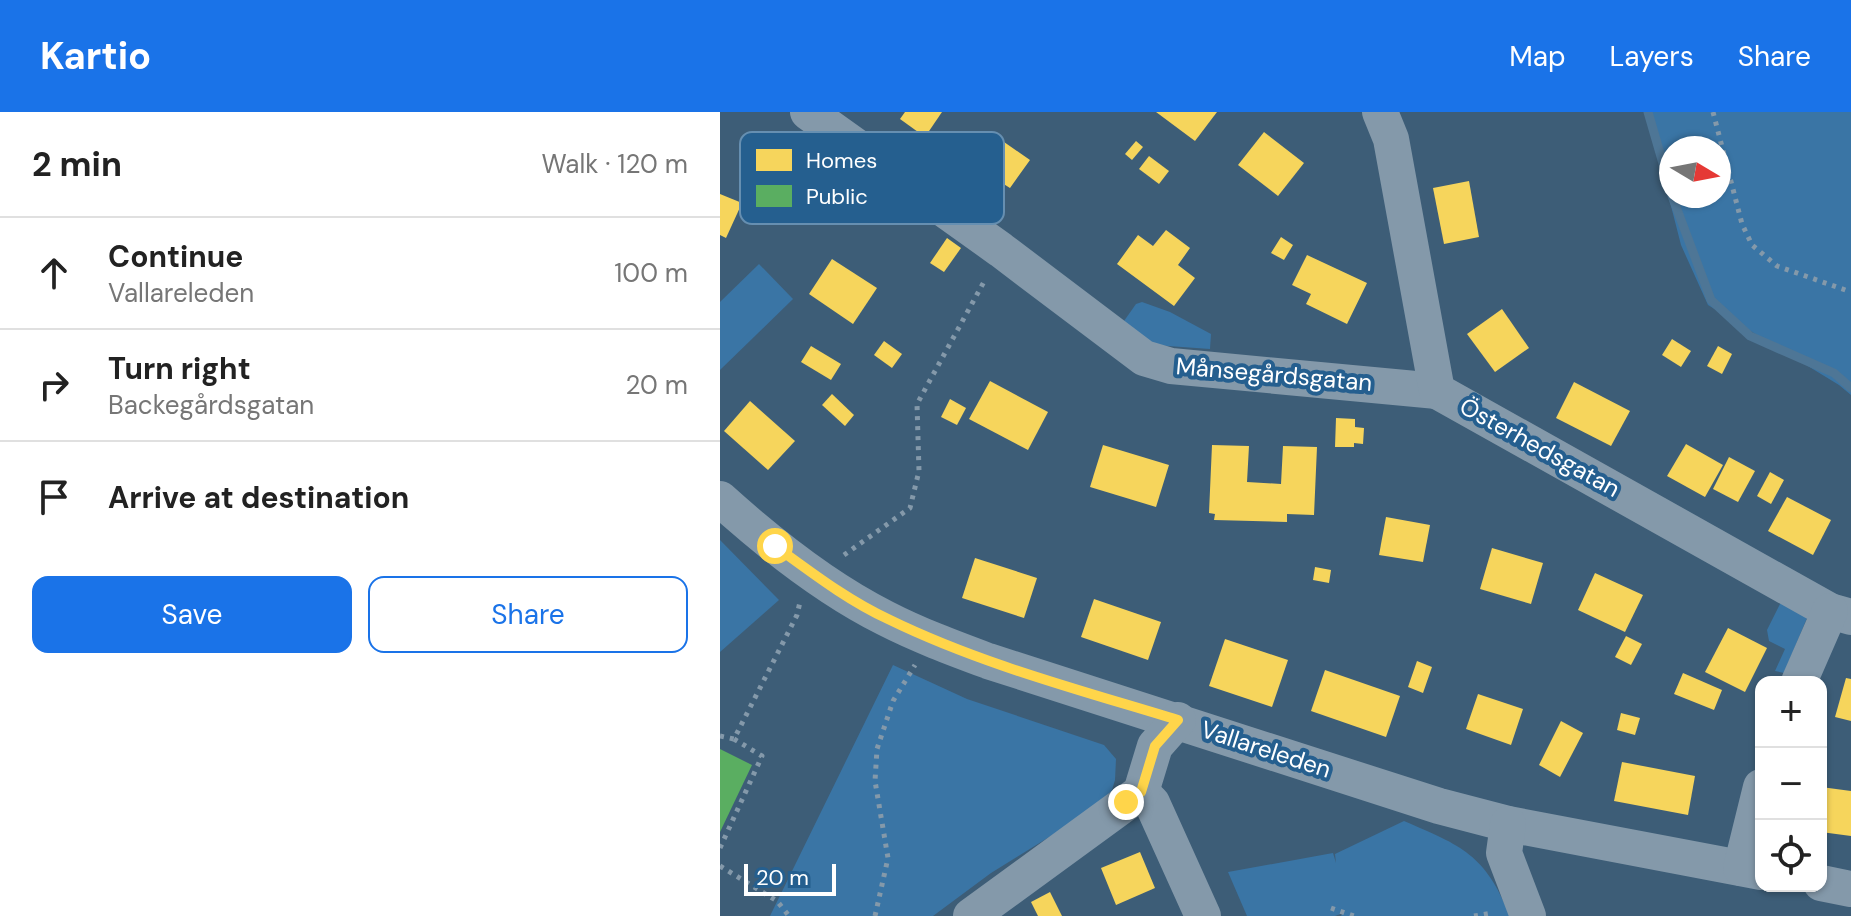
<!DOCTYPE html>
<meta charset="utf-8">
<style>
:root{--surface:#fff;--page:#f6f6f6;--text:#222;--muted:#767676;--line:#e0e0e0;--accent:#1a73e8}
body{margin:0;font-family:"DM Sans",sans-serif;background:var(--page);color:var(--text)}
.controls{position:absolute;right:24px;bottom:24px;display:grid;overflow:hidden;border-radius:16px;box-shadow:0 2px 6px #0004}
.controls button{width:72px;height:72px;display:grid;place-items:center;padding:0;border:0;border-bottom:2px solid var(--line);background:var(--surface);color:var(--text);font:40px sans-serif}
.compass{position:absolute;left:939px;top:24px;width:72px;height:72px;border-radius:50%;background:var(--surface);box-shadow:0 2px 6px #0004;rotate:100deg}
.scale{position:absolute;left:24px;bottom:20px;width:92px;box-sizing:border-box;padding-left:8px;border:4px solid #fff;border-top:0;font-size:22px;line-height:28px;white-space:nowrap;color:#fff;-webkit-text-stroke:6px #255f8f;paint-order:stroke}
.stop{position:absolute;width:24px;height:24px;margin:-18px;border:6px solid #ffd54a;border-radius:50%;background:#fff}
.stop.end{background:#ffd54a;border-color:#fff;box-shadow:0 2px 8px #0008}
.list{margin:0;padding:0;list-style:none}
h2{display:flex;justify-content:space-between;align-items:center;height:104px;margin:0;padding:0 32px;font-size:34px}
h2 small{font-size:26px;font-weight:400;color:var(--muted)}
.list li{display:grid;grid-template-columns:52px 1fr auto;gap:24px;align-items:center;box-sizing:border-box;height:112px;padding:0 32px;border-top:2px solid var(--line)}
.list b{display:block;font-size:30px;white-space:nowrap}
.list p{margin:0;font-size:26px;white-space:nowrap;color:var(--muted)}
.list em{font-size:26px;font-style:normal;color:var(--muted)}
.actions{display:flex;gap:16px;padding:24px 32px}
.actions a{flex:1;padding:18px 0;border:2px solid var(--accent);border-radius:16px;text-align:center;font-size:28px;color:var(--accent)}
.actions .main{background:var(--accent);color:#fff}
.icon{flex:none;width:44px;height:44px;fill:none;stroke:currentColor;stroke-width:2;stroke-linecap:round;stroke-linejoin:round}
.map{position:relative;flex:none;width:1131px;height:804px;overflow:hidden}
header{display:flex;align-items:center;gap:48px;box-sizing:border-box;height:112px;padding:0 40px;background:var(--accent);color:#fff}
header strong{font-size:38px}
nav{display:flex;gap:44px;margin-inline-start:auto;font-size:28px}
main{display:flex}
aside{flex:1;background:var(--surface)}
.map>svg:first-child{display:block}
.green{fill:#3a75a5;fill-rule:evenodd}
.homes{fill:#f6d55c}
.public{fill:#5aae61}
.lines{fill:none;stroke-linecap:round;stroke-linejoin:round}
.stream{stroke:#4e7696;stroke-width:9}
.path{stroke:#8499aa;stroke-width:5;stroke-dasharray:4 6;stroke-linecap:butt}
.minor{stroke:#8499aa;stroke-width:36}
.route{stroke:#ffd54a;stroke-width:10}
.labels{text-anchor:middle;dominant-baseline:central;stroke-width:8;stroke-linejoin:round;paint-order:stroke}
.street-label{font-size:24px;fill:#fff;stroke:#255f8f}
.key{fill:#255f8f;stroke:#668fb1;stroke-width:2}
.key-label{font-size:22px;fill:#fff}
</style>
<header>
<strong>Kartio</strong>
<nav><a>Map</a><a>Layers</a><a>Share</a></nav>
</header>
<main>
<aside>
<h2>2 min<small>Walk · 120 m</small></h2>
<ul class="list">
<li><svg class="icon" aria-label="ahead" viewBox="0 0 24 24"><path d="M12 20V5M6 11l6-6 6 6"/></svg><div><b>Continue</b><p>Vallareleden</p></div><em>100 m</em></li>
<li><svg class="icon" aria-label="right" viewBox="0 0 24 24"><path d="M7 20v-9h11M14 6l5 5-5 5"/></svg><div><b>Turn right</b><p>Backegårdsgatan</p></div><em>20 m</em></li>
<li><svg class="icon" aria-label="arrive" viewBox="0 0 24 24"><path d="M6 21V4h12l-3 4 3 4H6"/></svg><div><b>Arrive at destination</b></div></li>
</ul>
<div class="actions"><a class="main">Save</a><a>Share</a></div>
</aside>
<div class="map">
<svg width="1131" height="804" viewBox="0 0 1131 804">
<rect width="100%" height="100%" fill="#3d5d77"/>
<g class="green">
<path d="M927 0H1131V283L1119 273 988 193 961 133ZM999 36V84H951V36Z"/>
<polygon points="39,152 73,187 0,258 0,190"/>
<polygon points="422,190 450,200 491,222 490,237 434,233 404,209 416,192"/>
<polygon points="0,428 59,488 0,540"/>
<polygon points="1063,486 1087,506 1064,561 1055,559 1065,537 1049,529 1047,518"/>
<polygon points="173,553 247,587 384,633 396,647 395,668 389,688 271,761 213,804 50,804"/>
<path d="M684 709C742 734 765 742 790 804H621L623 801 615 804H527L508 760 613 741 616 751 615 742Z"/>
</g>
<g class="homes">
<polygon points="185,0 222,0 205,25 180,7"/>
<polygon points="436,0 497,0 475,29"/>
<polygon points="544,20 584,51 558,84 518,53"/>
<polygon points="274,23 310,48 290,76 282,71 278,77 266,69 270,62 254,52"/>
<polygon points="416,29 423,35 412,48 405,42"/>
<polygon points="429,44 449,59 439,72 419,57"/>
<polygon points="749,69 759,125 724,132 713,76"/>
<polygon points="0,82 22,91 6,126 0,123"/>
<polygon points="446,118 470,136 458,153 475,166 454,194 397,152 418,123 433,134"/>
<polygon points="561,125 573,133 564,148 551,141"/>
<polygon points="227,126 241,136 224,160 210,151"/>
<polygon points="587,143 647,171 627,212 586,192 591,182 572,173"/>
<polygon points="112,147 157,176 133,212 89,182"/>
<polygon points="782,197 809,236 775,260 747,222"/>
<polygon points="952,227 971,239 961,255 942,243"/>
<polygon points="164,229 182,242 172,256 154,243"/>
<polygon points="91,234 121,252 111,268 81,250"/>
<polygon points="998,234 1012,242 1002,262 987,254"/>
<polygon points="270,269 328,300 308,338 249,307"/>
<polygon points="854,270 910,299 891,334 836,306"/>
<polygon points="112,282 134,303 125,314 102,293"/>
<polygon points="230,287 246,296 237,313 221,305"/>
<polygon points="30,289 75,329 48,358 4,319"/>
<polygon points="616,306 635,307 635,315 644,316 643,332 634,331 634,335 615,335"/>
<polygon points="966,332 1003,353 985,385 947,364"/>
<polygon points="383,333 449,353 436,395 370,375"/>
<polygon points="492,333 529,334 527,370 561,372 563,334 597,335 594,403 567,402 567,410 494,408 495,402 489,401"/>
<polygon points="1009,345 1035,359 1018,390 993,377"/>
<polygon points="1050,360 1064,368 1051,392 1037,384"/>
<polygon points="1067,385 1111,408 1093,443 1048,419"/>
<polygon points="666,405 710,413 703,450 659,443"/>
<polygon points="772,436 823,451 811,492 760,477"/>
<polygon points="255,446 317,466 304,506 242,486"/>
<polygon points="595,455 611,458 609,471 593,468"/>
<polygon points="875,461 923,483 905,520 858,498"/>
<polygon points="374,487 441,510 428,548 361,525"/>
<polygon points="1008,516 1047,536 1025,580 985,560"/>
<polygon points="906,524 922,532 911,553 895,545"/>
<polygon points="505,527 568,548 552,595 489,574"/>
<polygon points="697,549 712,555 703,581 688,575"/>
<polygon points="605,558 680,584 666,625 591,599"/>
<polygon points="963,561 1002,578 994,598 954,582"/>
<polygon points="1126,566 1131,567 1131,609 1115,605"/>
<polygon points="758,582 803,597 791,633 746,617"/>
<polygon points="901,601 920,606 915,623 897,618"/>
<polygon points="841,609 863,621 840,665 819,653"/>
<polygon points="902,650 975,664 968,703 894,689"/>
<polygon points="1101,675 1131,679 1131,724 1101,720"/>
<polygon points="420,740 435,776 396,793 381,756"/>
<polygon points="330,780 342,804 318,804 311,790"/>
</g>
<polygon class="public" points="0,637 32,653 0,720"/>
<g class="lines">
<g class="stream">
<polyline points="928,0 951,79"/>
<polyline points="952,84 991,188 1030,224 1114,261 1131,276"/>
</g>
<g class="path">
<polyline points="993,0 1022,112 1032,133 1057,154 1131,180"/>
<polyline points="124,443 190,396 199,359 197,292 266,166"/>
<polyline points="0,624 14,627 77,503 80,490"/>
<polyline points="0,736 42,644 14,627"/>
<polyline points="0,754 57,789 69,804"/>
<polyline points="611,796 634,804"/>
<polyline points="155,804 168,746 155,669 157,637 173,589 195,553"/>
<polyline points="754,804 772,801"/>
</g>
<g class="minor">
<polyline points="88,0 281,138 424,246 451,254 717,279"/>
<polyline points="660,0 671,27 717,279 1110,499 1131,505"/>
<path d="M0 387C50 432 105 476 165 506 198 523 233 536 268 549L719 694 788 712 1041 760"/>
<polyline points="1079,570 1110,499"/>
<polyline points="421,680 432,691 483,804"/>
<polyline points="788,712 784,741 808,804"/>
<polyline points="1021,756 1041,675"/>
<polyline points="1101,771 1131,777"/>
<polyline points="251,804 421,680 435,634 458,608"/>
</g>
</g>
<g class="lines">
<path class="route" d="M55 434C91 460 127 488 168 507 260 552 360 578 458 608L435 634 421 680 406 690"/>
</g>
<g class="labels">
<g class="street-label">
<text transform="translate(554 262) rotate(5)">Månsegårdsgatan</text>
<text transform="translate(820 335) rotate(29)">Österhedsgatan</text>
<text transform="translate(546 637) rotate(18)">Vallareleden</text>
</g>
</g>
<rect x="20" y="20" width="264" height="92" rx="12" class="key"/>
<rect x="36" y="37" width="36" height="22" fill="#f6d55c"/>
<rect x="36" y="73" width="36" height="22" fill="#5aae61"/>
<g class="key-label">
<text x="86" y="56">Homes</text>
<text x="86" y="92">Public</text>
</g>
</svg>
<div class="controls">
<button>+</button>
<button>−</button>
<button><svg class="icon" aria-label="locate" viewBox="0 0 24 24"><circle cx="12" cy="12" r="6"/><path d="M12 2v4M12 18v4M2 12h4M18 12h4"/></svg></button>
</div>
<svg class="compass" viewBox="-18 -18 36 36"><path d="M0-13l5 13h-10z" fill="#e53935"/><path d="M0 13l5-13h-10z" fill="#767676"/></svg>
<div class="scale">20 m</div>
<div class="stop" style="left:55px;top:434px"></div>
<div class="stop end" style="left:406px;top:690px"></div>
</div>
</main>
